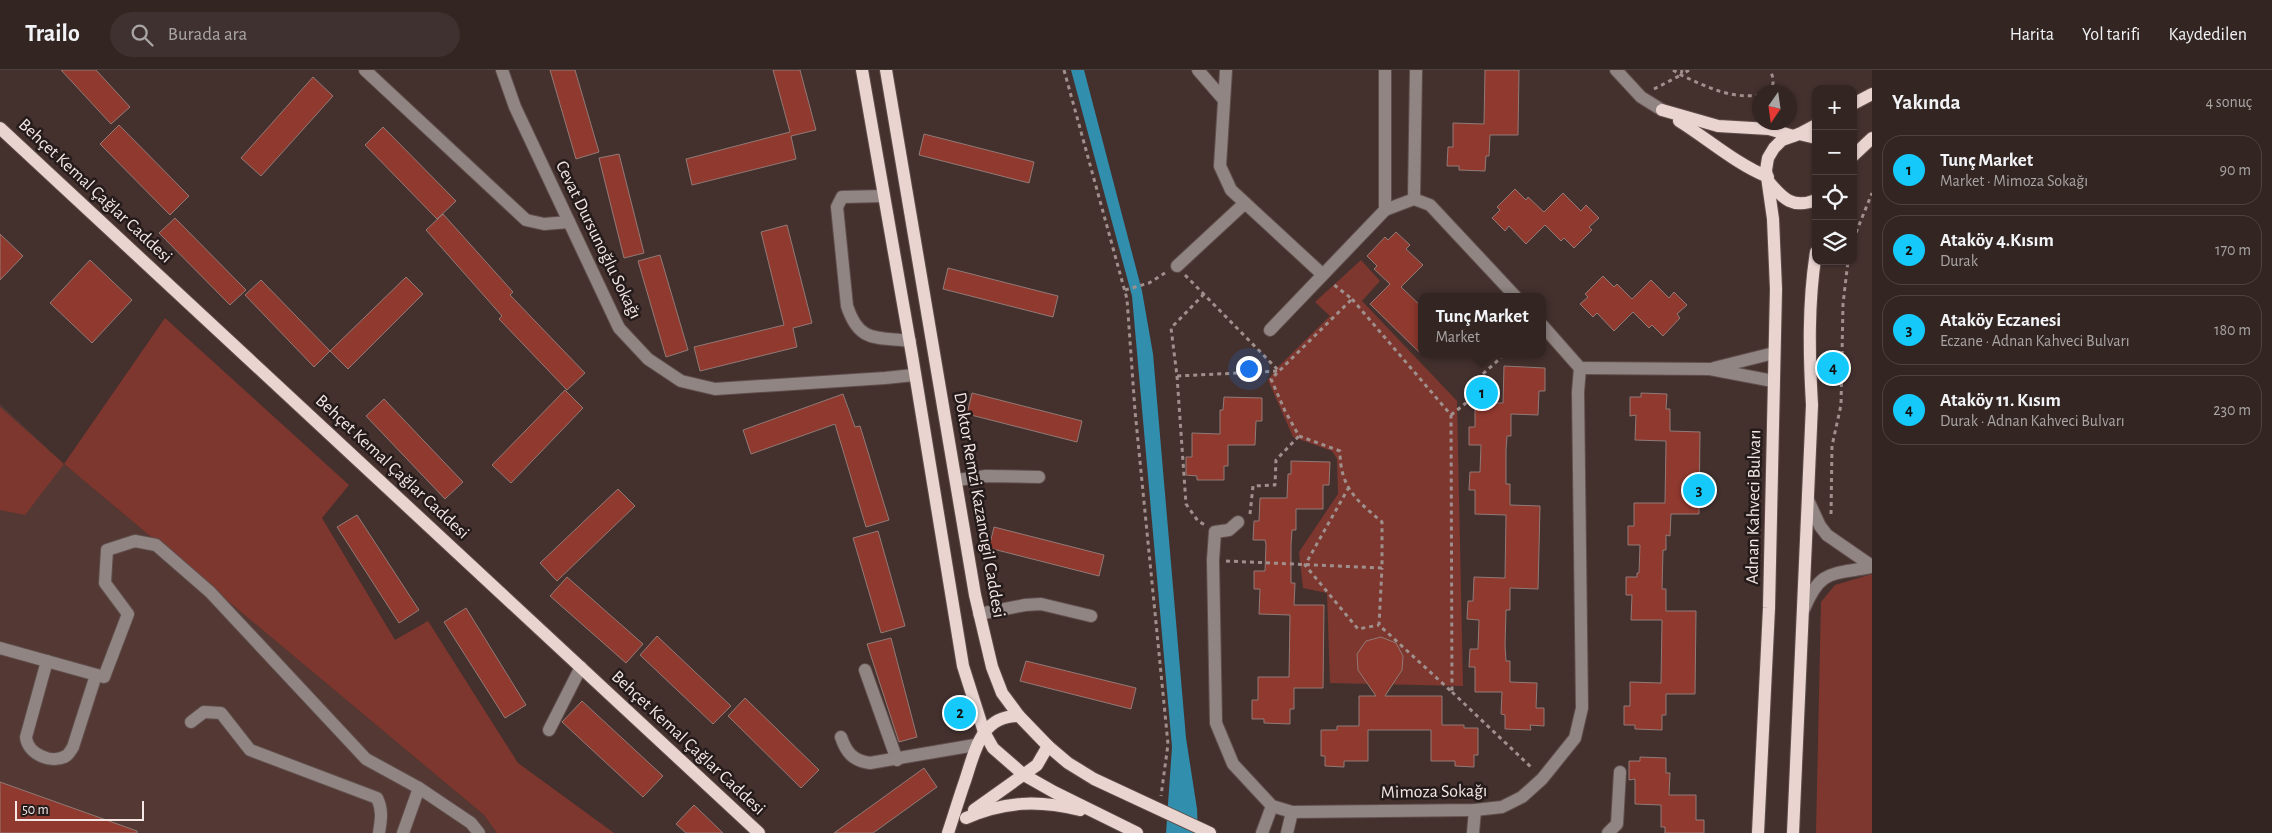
<!DOCTYPE html>
<html lang="tr">
<meta charset="utf-8">
<style>
:root{--surface:#332522;--page:#3e312f;--text:#f1f3f6;--muted:#a9a5a5;--line:#4e4240;--accent:#15cafb}
body{margin:0;font-family:"Alegreya Sans",sans-serif;background:var(--page);color:var(--text)}
.controls{position:absolute;right:15px;top:15px;display:grid;overflow:hidden;border-radius:10px;box-shadow:0 1px 4px #0004}
.controls button{width:45px;height:45px;display:grid;place-items:center;padding:0;border:0;border-bottom:1px solid var(--line);background:var(--surface);color:var(--text);font:25px sans-serif}
.compass{position:absolute;left:1752px;top:15px;width:45px;height:45px;border-radius:50%;background:var(--surface);box-shadow:0 1px 4px #0004;rotate:193deg}
.scale{position:absolute;left:15px;bottom:12px;width:129px;box-sizing:border-box;padding-left:5px;border:2px solid #f4e7e5;border-top:0;font-size:14px;line-height:18px;white-space:nowrap;color:#f4e7e5;-webkit-text-stroke:4px #241b1a;paint-order:stroke}
.you{position:absolute;left:1248px;top:298px;width:18px;height:18px;margin:-12px;border:4px solid #fff;border-radius:50%;background:#1a73e8;box-shadow:0 0 0 8px #1a73e833}
.badge{display:grid;place-items:center;width:32px;height:32px;border-radius:50%;background:var(--accent);color:#111;font-size:16px;font-weight:700}
.pin{position:absolute;translate:-50% -50%;border:2px solid #fff;box-shadow:0 1px 5px #0006}
.popup{position:absolute;left:1418px;top:223px;width:128px;height:65px;box-sizing:border-box;display:grid;place-content:center;border-radius:10px;background:var(--surface);filter:drop-shadow(0 1px 4px #0005);font-size:16px;white-space:nowrap;color:var(--muted)}
.popup b{font-size:19px;color:var(--text)}
.popup::after{content:'';position:absolute;left:50%;top:100%;margin-left:-10px;border:10px solid transparent;border-top-color:var(--surface)}
.list{margin:0;padding:0;list-style:none}
h2{display:flex;justify-content:space-between;align-items:center;height:65px;margin:0;padding:0 20px;font-size:21px}
h2 small{font-size:16px;font-weight:400;color:var(--muted)}
.list li{display:grid;grid-template-columns:32px 1fr auto;gap:15px;align-items:center;box-sizing:border-box;height:70px;margin:0 10px 10px;padding:0 10px;border:1px solid var(--line);border-radius:20px}
.list b{display:block;font-size:19px;white-space:nowrap}
.list p{margin:0;font-size:16px;white-space:nowrap;color:var(--muted)}
.list em{font-size:16px;font-style:normal;color:var(--muted)}
.icon{flex:none;width:28px;height:28px;fill:none;stroke:currentColor;stroke-width:2;stroke-linecap:round;stroke-linejoin:round}
.map{position:relative;flex:none;width:1872px;height:763px;overflow:hidden}
header{display:flex;align-items:center;gap:30px;box-sizing:border-box;height:70px;padding:0 25px;background:var(--surface);border-bottom:1px solid var(--line)}
header strong{font-size:24px}
nav{display:flex;gap:28px;margin-inline-start:auto;font-size:18px}
.search{width:350px;height:45px;background:var(--page);display:flex;align-items:center;gap:12px;box-sizing:border-box;padding:0 18px;border-radius:28px;color:var(--muted);font-size:19px}
main{display:flex}
aside{flex:1;background:var(--surface)}
.map>svg:first-child{display:block}
.built{fill:#533834}
.green{fill:#7d372e}
.water{fill:#328ead}
.building{fill:#90392e;stroke:#917a76}
.lines{fill:none;stroke-linecap:round;stroke-linejoin:round}
.minor-casing{stroke:#604e4b;stroke-width:14}
.major-casing{stroke:#604e4b;stroke-width:14}
.path{stroke:#a0908d;stroke-width:3;stroke-dasharray:4 4;stroke-linecap:butt}
.minor{stroke:#908583;stroke-width:12}
.major{stroke:#e9d4d0;stroke-width:12}
.labels{text-anchor:middle;dominant-baseline:central;stroke-width:5;stroke-linejoin:round;paint-order:stroke}
.street-label{font-size:18px;fill:#f4e7e5;stroke:#241b1a}
</style>
<header>
<strong>Trailo</strong>
<div class="search"><svg class="icon" aria-label="search" viewBox="0 0 24 24"><circle cx="10" cy="10" r="6"/><path d="M15 15l6 6"/></svg>Burada ara</div>
<nav><a>Harita</a><a>Yol tarifi</a><a>Kaydedilen</a></nav>
</header>
<main>
<div class="map">
<svg width="1872" height="763" viewBox="0 0 1872 763">
<rect width="100%" height="100%" fill="#44312e"/>
<polygon class="built" points="0,334 64,394 484,745 497,763 0,763"/>
<g class="green">
<polygon points="1361,190 1380,211 1362,231 1457,331 1463,616 1330,613 1327,523 1303,518 1299,482 1338,424 1337,389 1332,381 1293,367 1268,310 1279,296 1330,246 1315,232"/>
<polygon points="165,248 349,415 322,448 395,570 428,551 518,693 614,763 497,763 484,745 64,394 25,445 0,440 0,337 64,394"/>
<polygon points="1872,504 1872,763 1816,763 1821,532 1835,515"/>
</g>
<polygon class="water" points="1071,0 1084,0 1142,221 1153,284 1186,668 1197,739 1198,763 1166,763 1172,677 1132,226"/>
<g class="building">
<polygon points="61,0 96,0 130,37 111,54"/>
<polygon points="550,0 575,0 599,82 576,89"/>
<polygon points="773,0 800,0 816,60 791,66 796,89 692,115 686,89 790,62"/>
<polygon points="1485,0 1519,0 1518,65 1490,65 1489,86 1486,86 1485,101 1459,100 1459,96 1447,96 1448,77 1453,77 1453,53 1484,54"/>
<polygon points="313,7 333,26 261,106 241,88"/>
<polygon points="119,55 189,126 170,145 100,74"/>
<polygon points="383,57 456,131 437,149 365,75"/>
<polygon points="924,64 1034,92 1029,113 919,85"/>
<polygon points="619,84 644,183 624,188 599,88"/>
<polygon points="1515,119 1526,130 1528,127 1544,142 1563,123 1581,141 1586,135 1599,148 1589,157 1592,160 1574,178 1564,168 1561,171 1545,155 1526,174 1509,156 1505,161 1492,148 1500,140 1497,137"/>
<polygon points="443,144 513,222 510,225 585,303 567,320 499,249 502,246 426,160"/>
<polygon points="175,148 246,220 230,235 159,163"/>
<polygon points="787,155 812,253 793,258 797,277 700,301 694,277 784,255 761,162"/>
<polygon points="1396,162 1410,175 1406,179 1423,195 1401,217 1422,237 1422,285 1370,234 1390,214 1374,199 1377,196 1367,186 1385,167 1388,170"/>
<polygon points="0,164 23,186 0,210"/>
<polygon points="660,185 688,280 666,287 638,191"/>
<polygon points="90,190 132,230 92,273 50,233"/>
<polygon points="948,198 1058,226 1053,247 943,219"/>
<polygon points="1603,206 1614,217 1617,214 1632,229 1651,210 1669,228 1674,222 1687,235 1677,244 1680,248 1663,266 1652,255 1649,258 1633,242 1614,261 1597,243 1593,247 1580,234 1588,227 1585,224"/>
<polygon points="406,207 423,224 348,299 330,281"/>
<polygon points="261,210 330,281 314,297 245,225"/>
<polygon points="1504,296 1545,298 1545,321 1539,321 1538,345 1511,344 1511,366 1507,366 1506,380 1506,414 1510,414 1510,435 1540,436 1538,519 1510,518 1510,540 1506,540 1505,576 1506,591 1510,591 1510,612 1537,613 1536,638 1544,638 1544,656 1530,655 1531,660 1505,659 1505,645 1501,644 1502,622 1475,622 1475,597 1469,597 1470,579 1478,579 1479,550 1467,549 1468,531 1473,531 1474,507 1505,508 1506,445 1475,444 1475,420 1469,420 1470,402 1480,402 1481,375 1469,375 1469,357 1475,357 1475,333 1503,333"/>
<polygon points="565,320 583,338 511,413 492,395"/>
<polygon points="972,323 1082,351 1077,372 967,344"/>
<polygon points="1641,323 1667,324 1666,339 1670,339 1670,361 1700,362 1699,444 1671,444 1670,466 1666,465 1666,480 1663,480 1662,519 1666,519 1666,541 1696,541 1695,624 1666,624 1666,645 1662,645 1662,660 1635,659 1635,655 1624,655 1624,636 1630,636 1630,612 1661,613 1662,550 1631,550 1632,525 1626,525 1626,507 1637,507 1637,503 1639,503 1640,475 1628,475 1628,456 1634,456 1634,433 1665,433 1666,371 1635,370 1636,345 1630,346 1630,327 1641,327"/>
<polygon points="843,324 855,357 860,356 889,450 866,457 835,354 751,384 743,360"/>
<polygon points="1224,327 1262,328 1262,351 1256,351 1255,375 1228,375 1228,396 1224,396 1224,410 1197,410 1197,406 1186,405 1186,387 1192,387 1192,363 1220,364 1220,340 1223,340"/>
<polygon points="384,329 463,412 445,429 366,346"/>
<polygon points="1291,391 1330,392 1329,415 1323,415 1323,439 1296,439 1296,460 1292,460 1291,475 1291,513 1295,513 1294,535 1324,535 1323,618 1294,618 1294,639 1290,639 1290,654 1264,653 1264,649 1252,649 1252,630 1258,630 1258,607 1289,607 1290,545 1259,544 1260,519 1254,519 1254,501 1265,501 1266,474 1265,470 1253,470 1254,451 1259,451 1260,428 1287,428 1288,404 1291,404"/>
<polygon points="618,419 635,436 557,511 540,493"/>
<polygon points="357,445 419,540 399,553 337,457"/>
<polygon points="994,457 1104,485 1099,506 989,478"/>
<polygon points="878,461 905,556 881,563 853,468"/>
<polygon points="567,507 643,574 626,593 550,526"/>
<polygon points="466,538 526,635 505,648 444,552"/>
<polygon points="657,566 731,636 713,654 640,585"/>
<polygon points="1381,567 1396,573 1403,586 1402,600 1385,626 1442,626 1442,655 1464,655 1464,658 1478,658 1478,685 1474,685 1474,697 1455,696 1455,691 1431,691 1431,660 1368,660 1368,691 1344,691 1344,697 1325,696 1325,686 1321,686 1321,660 1337,660 1337,656 1359,656 1359,626 1376,626 1358,600 1357,584 1366,571"/>
<polygon points="891,568 917,667 899,672 867,574"/>
<polygon points="1026,591 1136,618 1131,639 1020,611"/>
<polygon points="745,628 819,700 801,718 728,646"/>
<polygon points="582,631 663,706 643,727 562,652"/>
<polygon points="1640,687 1666,688 1666,703 1670,703 1669,725 1696,725 1696,750 1704,750 1704,763 1665,763 1665,757 1661,757 1661,735 1635,734 1635,709 1629,710 1629,691 1640,691"/>
<polygon points="924,698 937,717 873,763 834,763"/>
<polygon points="0,712 137,761 137,763 0,763"/>
<polygon points="694,735 723,763 686,763 676,754"/>
</g>
<g class="lines">
<defs>
<g id="minor">
<polyline points="365,0 526,150 544,154 569,152"/>
<polyline points="502,0 515,37 619,258 648,289 681,311 715,319 885,308 914,305"/>
<polyline points="1198,0 1224,30"/>
<polyline points="1226,0 1220,96 1231,120 1322,204"/>
<polyline points="1616,0 1641,27 1662,40"/>
<path d="M884 126 842 127 837 137 847 236C859 273 876 267 910 271"/>
<polyline points="1414,129 1416,0"/>
<polyline points="1385,140 1385,0"/>
<polyline points="1177,196 1245,133"/>
<polyline points="1542,255 1580,298"/>
<polyline points="1270,260 1385,140 1414,129 1430,135 1516,227"/>
<polyline points="1580,298 1710,299 1773,311"/>
<polyline points="1714,298 1774,283"/>
<polyline points="957,410 986,406 1039,407"/>
<polyline points="1808,430 1820,456 1827,465 1872,496"/>
<polyline points="1238,452 1229,460 1215,462 1213,490 1216,653 1233,694 1272,736 1292,742 1475,740 1502,737 1522,727 1542,709 1575,668 1582,638 1578,322 1580,298"/>
<path d="M1804 539C1821 498 1832 505 1872 497"/>
<polyline points="979,544 1025,535 1041,534 1091,546"/>
<polyline points="0,578 104,607 128,544 105,513 107,480 135,471 156,475 210,522 366,689 419,718 471,753 479,763"/>
<path d="M47 591 26 667C27 683 51 695 66 686 69 684 71 680 73 677L96 605"/>
<polyline points="865,600 897,690"/>
<path d="M191 652 204 642 221 643 250 680 377 728C383 740 381 750 379 763"/>
<polyline points="549,660 581,597"/>
<path d="M841 667C846 682 853 691 870 693L975 675"/>
<polyline points="403,763 419,718"/>
<polyline points="1262,763 1272,736"/>
<polyline points="1287,763 1292,742"/>
<polyline points="1473,763 1475,740"/>
<polyline points="1608,763 1617,754 1620,702"/>
</g>
<g id="major">
<polyline points="862,0 912,285 963,596 984,662 993,678 1024,705 1054,722 1137,763"/>
<polyline points="886,0 975,525 992,597 1002,623 1019,646 1048,676 1068,693 1094,709 1210,763"/>
<polyline points="1853,34 1872,24"/>
<polyline points="1662,40 1718,56 1769,59 1793,66"/>
<path d="M1679 51C1708 69 1736 94 1768 107"/>
<polyline points="0,58 759,763"/>
<polyline points="1799,64 1816,55"/>
<polyline points="1853,86 1872,68"/>
<path d="M1769 112C1783 129 1793 139 1816 130"/>
<polyline points="974,740 1037,695 1048,676"/>
<path d="M966 748C1005 731 1039 730 1080 740"/>
<path d="M948 763C954 745 959 728 965 711 975 681 981 645 1019 646"/>
<polyline points="1758,763 1769,538 1776,219 1773,149 1766,100 1768,88 1774,78 1782,70 1799,64 1816,68"/>
<path d="M1793 763 1812 335C1809 284 1808 233 1816 182"/>
</g>
</defs>
<use href="#minor" class="minor-casing"/>
<use href="#major" class="major-casing"/>
<g class="path">
<polyline points="1064,0 1127,229 1135,341 1168,674 1161,726"/>
<polyline points="1673,0 1681,5"/>
<path d="M1689 0 1681 5C1707 17 1730 29 1760 25"/>
<polyline points="1654,19 1681,5 1682,0"/>
<path d="M1768 22C1775 15 1774 9 1770 0"/>
<polyline points="1853,170 1872,123"/>
<polyline points="1185,205 1279,301"/>
<polyline points="1125,220 1149,213 1165,203"/>
<polyline points="1204,224 1171,258 1177,306 1279,301"/>
<polyline points="1352,229 1451,345 1452,622 1379,555 1382,498"/>
<polyline points="1177,306 1186,434 1198,451 1205,455"/>
<polyline points="1451,345 1466,333 1466,319 1505,284"/>
<polyline points="1349,417 1305,495 1358,559 1379,555"/>
<polyline points="1250,444 1253,416 1275,415 1276,390 1299,366"/>
<polyline points="1831,444 1832,376 1841,335 1843,234 1848,191"/>
<path d="M1226 491 1382 498V452C1356 430 1340 417 1340 381L1299 366 1285 341 1271 309 1352 229 1333 214"/>
<polyline points="1452,622 1533,699"/>
</g>
<use href="#minor" class="minor"/>
<use href="#major" class="major"/>
</g>
<g class="labels">
<g class="street-label">
<text transform="translate(95 121) rotate(43)">Behçet Kemal Çağlar Caddesi</text>
<text transform="translate(598 170) rotate(64)">Cevat Dursunoğlu Sokağı</text>
<text transform="translate(392 397) rotate(43)">Behçet Kemal Çağlar Caddesi</text>
<text transform="translate(979 435) rotate(80)">Doktor Remzi Kazancıgil Caddesi</text>
<text transform="translate(1754 437) rotate(-89)">Adnan Kahveci Bulvarı</text>
<text transform="translate(688 673) rotate(43)">Behçet Kemal Çağlar Caddesi</text>
<text transform="translate(1434 722) rotate(-1)">Mimoza Sokağı</text>
</g>
</g>
</svg>
<div class="controls">
<button>+</button>
<button>−</button>
<button><svg class="icon" aria-label="locate" viewBox="0 0 24 24"><circle cx="12" cy="12" r="6"/><path d="M12 2v4M12 18v4M2 12h4M18 12h4"/></svg></button>
<button><svg class="icon" aria-label="layers" viewBox="0 0 24 24"><path d="M12 4l9 5-9 5-9-5zM3 14l9 5 9-5"/></svg></button>
</div>
<svg class="compass" viewBox="-18 -18 36 36"><path d="M0-13l5 13h-10z" fill="#e53935"/><path d="M0 13l5-13h-10z" fill="#a9a5a5"/></svg>
<div class="scale">50 m</div>
<div class="you"></div>
<div class="pin badge" style="left:1482px;top:323px">1</div>
<div class="popup"><b>Tunç Market</b>Market</div>
<div class="pin badge" style="left:960px;top:643px">2</div>
<div class="pin badge" style="left:1699px;top:420px">3</div>
<div class="pin badge" style="left:1833px;top:298px">4</div>
</div>
<aside>
<h2>Yakında<small>4 sonuç</small></h2>
<ul class="list">
<li><span class="badge">1</span><div><b>Tunç Market</b><p>Market · Mimoza Sokağı</p></div><em>90 m</em></li>
<li><span class="badge">2</span><div><b>Ataköy 4.Kısım</b><p>Durak</p></div><em>170 m</em></li>
<li><span class="badge">3</span><div><b>Ataköy Eczanesi</b><p>Eczane · Adnan Kahveci Bulvarı</p></div><em>180 m</em></li>
<li><span class="badge">4</span><div><b>Ataköy 11. Kısım</b><p>Durak · Adnan Kahveci Bulvarı</p></div><em>230 m</em></li>
</ul>
</aside>
</main>
